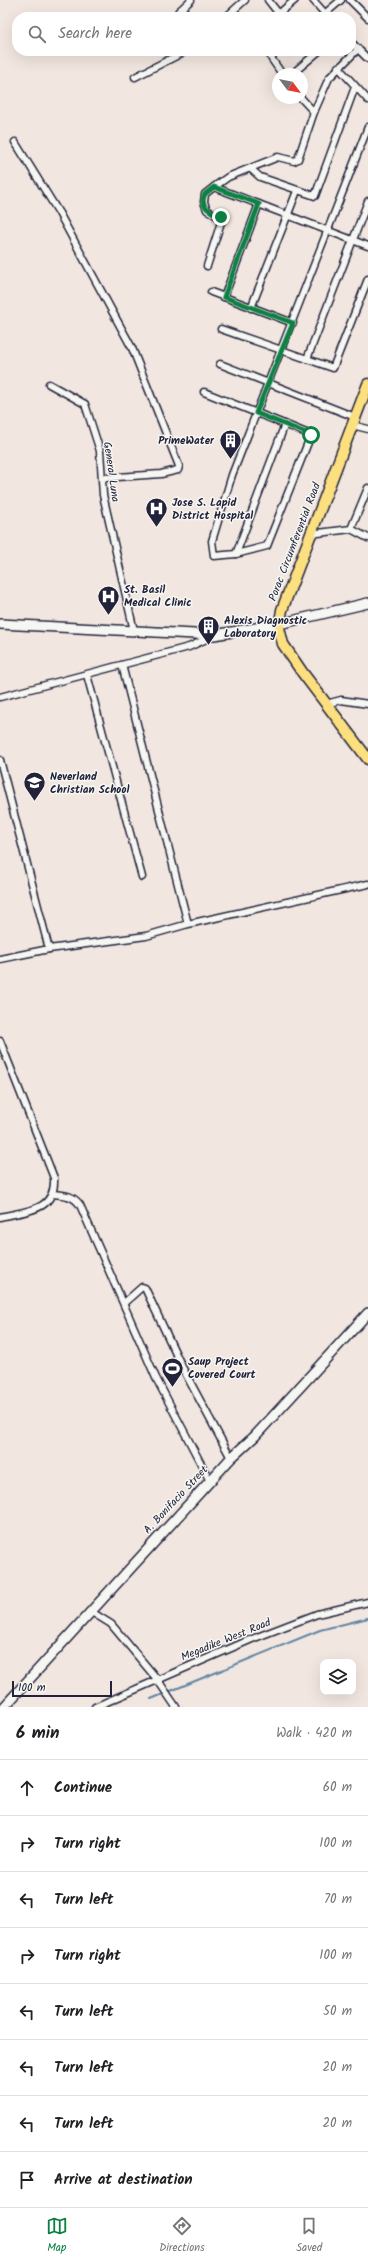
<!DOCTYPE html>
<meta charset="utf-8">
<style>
:root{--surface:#fff;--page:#f2f2f2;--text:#202124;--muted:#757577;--line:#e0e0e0;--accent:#0b8043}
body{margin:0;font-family:Kalam,sans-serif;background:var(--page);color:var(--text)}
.controls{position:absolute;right:12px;bottom:12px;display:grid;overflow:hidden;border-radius:8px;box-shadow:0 4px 16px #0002}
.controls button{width:36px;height:36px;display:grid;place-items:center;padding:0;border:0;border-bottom:1px solid var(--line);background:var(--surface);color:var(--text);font:20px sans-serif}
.compass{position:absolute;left:272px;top:68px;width:36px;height:36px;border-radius:50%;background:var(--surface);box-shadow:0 4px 16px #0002;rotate:122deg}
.scale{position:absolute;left:12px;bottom:10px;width:100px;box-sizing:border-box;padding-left:4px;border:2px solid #22223b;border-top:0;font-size:11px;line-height:14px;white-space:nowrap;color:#22223b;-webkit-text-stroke:3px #f6f6f2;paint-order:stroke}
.stop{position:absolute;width:12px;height:12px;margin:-9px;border:3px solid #0b8043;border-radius:50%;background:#fff}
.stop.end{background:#0b8043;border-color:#fff;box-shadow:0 1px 4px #0008}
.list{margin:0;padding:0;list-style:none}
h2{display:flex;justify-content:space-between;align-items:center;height:52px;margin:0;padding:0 16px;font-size:17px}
h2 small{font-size:13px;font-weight:400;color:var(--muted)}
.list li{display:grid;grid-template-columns:26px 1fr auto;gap:12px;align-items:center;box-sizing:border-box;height:56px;padding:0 16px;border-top:1px solid var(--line)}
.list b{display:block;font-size:15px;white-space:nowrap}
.list em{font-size:13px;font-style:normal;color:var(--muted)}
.icon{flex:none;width:22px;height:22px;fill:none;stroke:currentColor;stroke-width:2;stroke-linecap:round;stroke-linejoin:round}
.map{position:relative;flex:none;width:368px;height:1707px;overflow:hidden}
.search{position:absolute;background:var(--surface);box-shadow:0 4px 16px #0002;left:12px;right:12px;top:12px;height:44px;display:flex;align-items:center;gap:10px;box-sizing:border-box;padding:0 14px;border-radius:16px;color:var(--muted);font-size:15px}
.sheet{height:500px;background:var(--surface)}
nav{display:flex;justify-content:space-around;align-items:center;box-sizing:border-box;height:56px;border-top:1px solid var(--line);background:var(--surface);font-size:11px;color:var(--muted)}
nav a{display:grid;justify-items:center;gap:2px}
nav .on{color:var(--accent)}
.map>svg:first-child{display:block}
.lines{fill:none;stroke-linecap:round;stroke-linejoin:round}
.stream{stroke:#6084a3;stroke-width:2}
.street-casing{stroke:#22223b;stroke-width:9}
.secondary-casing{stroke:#22223b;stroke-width:12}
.primary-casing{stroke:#22223b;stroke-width:13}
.street{stroke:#f6f6f2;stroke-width:6}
.secondary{stroke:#f6f6f2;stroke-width:9}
.primary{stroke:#fce080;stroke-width:10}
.route{stroke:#0b8043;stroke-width:5}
.labels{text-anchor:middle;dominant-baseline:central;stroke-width:3;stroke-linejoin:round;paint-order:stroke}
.poi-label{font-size:11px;font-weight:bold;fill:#22223b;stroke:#f6f6f2;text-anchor:start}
.street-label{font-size:11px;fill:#22223b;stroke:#f6f6f2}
</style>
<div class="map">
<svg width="368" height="1707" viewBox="0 0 368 1707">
<rect width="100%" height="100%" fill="#f2e7e0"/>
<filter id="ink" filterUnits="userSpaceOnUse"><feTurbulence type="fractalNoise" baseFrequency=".025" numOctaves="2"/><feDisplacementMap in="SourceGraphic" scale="8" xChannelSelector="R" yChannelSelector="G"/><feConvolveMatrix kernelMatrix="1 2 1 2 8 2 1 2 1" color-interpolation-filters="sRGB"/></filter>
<g filter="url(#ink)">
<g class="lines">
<polyline class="stream" points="151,1699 320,1630 368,1618"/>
<defs>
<g id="street">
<polyline points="268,0 279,14"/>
<polyline points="313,0 328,17"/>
<polyline points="350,0 368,18"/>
<polyline points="178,12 191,0"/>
<polyline points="226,17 245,0"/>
<polyline points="275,17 295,0"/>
<polyline points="321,17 341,0"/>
<polyline points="351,42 368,59"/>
<polyline points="276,51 271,58 282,74"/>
<polyline points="338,67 368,100"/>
<polyline points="292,74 319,51"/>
<polyline points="135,77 186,51"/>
<polyline points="301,98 314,112"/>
<polyline points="15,142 59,213 132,348 179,466 178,470 161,474 103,478"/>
<polyline points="251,169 260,177 315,196 355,87"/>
<polyline points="214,187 368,246"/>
<polyline points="207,266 222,219 207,210 204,202 205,194 214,187 228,177 278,157 294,161 298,159 314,112 329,78 358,49"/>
<polyline points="211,292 293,323"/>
<polyline points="224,297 259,204"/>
<polyline points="251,308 297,191"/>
<polyline points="221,329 333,368 368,279"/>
<polyline points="307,359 368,201"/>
<polyline points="220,364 355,417"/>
<polyline points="49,384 85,404 100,451 103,495 134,631"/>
<path d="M204 392C239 406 275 420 311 435L267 546 236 554 214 556 212 541 232 475 368 127"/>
<polyline points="352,425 368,429"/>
<polyline points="351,529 368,538"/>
<polyline points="310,534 351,529 368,488"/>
<polyline points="236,554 285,424"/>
<polyline points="122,665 188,924"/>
<polyline points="87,675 142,877"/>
<polyline points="0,697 189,647 213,636"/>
<polyline points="326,704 341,700 368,704"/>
<polyline points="0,760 49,949 146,936 188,924 368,884"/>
<polyline points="0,959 49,949"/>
<path d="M0 1041 54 1178C56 1212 25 1211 0 1217"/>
<path d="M53 1194C65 1195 73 1195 80 1205L156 1378 210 1481"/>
<polyline points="124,1303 142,1287 145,1288 182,1367 231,1458"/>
<polyline points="90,1611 111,1624 157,1679 176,1707"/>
<polyline points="95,1707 252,1639 317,1614 368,1602"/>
</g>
<g id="secondary">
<polyline points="0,624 214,635 279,624 368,603"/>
<polyline points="4,1707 231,1458 255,1436 368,1313"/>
</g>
<polyline id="primary" points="368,384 282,610 279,628 283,644 302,672 368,759"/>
</defs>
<use href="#street" class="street-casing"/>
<use href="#secondary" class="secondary-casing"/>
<use href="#primary" class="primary-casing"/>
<use href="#street" class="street"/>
<use href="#secondary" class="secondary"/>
<use href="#primary" class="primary"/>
</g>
</g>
<g class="lines" filter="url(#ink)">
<path class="route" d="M221 217C212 212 198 207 205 194L214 187 259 204 224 297 293 323 256 413 311 435"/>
</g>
<defs>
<symbol id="building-pin" viewBox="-11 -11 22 30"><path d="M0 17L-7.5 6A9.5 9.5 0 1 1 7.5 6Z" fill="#22223b" stroke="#f6f6f2"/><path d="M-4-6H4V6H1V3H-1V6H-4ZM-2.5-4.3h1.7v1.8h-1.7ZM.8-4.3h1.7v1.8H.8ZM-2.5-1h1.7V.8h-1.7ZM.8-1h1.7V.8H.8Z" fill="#fff"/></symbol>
<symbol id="hospital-pin" viewBox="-11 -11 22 30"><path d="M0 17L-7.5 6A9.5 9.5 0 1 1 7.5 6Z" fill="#22223b" stroke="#f6f6f2"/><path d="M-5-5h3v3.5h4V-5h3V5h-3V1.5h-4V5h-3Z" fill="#fff"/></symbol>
<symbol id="school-pin" viewBox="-11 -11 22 30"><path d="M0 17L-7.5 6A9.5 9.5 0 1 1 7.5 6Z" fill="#22223b" stroke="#f6f6f2"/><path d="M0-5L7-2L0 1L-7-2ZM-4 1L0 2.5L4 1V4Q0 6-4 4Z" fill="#fff"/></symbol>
<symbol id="stadium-pin" viewBox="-11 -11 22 30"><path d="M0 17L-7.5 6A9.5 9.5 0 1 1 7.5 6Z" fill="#22223b" stroke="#f6f6f2"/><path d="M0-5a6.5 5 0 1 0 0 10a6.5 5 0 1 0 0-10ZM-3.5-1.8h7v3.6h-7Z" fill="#fff"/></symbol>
</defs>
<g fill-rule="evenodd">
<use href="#building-pin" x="218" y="428" width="25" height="34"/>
<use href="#hospital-pin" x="144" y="496" width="25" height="34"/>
<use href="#hospital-pin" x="96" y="584" width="25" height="34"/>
<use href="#building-pin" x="196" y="614" width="25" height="34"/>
<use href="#school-pin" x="22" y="770" width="25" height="34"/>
<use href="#stadium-pin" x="160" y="1356" width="25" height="34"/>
</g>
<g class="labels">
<g class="poi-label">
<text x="214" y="441" text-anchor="end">PrimeWater</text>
<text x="172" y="503">Jose S. Lapid<tspan x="172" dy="13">District Hospital</tspan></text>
<text x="124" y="590">St. Basil<tspan x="124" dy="13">Medical Clinic</tspan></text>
<text x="224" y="621">Alexis Diagnostic<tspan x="224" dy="13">Laboratory</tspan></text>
<text x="50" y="777">Neverland<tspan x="50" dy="13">Christian School</tspan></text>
<text x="188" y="1362">Saup Project<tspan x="188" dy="13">Covered Court</tspan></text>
</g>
<g class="street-label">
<text transform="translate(111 472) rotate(82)">General Luna</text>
<text transform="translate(295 542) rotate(-69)">Porac Circumferential Road</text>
<text transform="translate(176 1500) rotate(-47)">A. Bonifacio Street</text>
<text transform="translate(226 1640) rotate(-22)">Megadike West Road</text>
</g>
</g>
</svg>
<div class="controls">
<button><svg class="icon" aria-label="layers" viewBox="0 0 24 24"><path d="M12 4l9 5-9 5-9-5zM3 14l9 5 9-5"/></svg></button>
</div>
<svg class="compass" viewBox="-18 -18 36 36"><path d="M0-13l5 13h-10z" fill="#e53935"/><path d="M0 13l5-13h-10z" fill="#757577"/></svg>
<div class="scale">100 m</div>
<div class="stop" style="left:311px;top:435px"></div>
<div class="stop end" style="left:221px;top:217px"></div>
<div class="search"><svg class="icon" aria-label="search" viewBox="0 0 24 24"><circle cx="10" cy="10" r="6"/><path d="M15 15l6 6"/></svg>Search here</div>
</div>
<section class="sheet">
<h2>6 min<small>Walk · 420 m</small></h2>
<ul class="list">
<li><svg class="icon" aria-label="ahead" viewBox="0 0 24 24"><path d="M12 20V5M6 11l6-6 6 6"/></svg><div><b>Continue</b></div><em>60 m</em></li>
<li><svg class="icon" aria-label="right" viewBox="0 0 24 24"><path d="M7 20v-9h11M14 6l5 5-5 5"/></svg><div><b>Turn right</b></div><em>100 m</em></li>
<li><svg class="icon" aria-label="left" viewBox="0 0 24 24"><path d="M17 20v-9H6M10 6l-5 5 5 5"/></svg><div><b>Turn left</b></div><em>70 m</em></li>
<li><svg class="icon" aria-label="right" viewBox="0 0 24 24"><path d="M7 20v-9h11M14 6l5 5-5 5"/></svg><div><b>Turn right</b></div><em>100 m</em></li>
<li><svg class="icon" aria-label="left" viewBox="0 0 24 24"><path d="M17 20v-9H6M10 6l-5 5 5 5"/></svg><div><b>Turn left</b></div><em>50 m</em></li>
<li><svg class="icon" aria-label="left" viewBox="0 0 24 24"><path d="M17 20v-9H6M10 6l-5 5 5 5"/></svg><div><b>Turn left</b></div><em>20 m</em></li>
<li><svg class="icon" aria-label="left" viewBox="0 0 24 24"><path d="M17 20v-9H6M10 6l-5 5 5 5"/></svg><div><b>Turn left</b></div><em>20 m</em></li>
<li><svg class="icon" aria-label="arrive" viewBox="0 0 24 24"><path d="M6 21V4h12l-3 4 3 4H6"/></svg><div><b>Arrive at destination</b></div></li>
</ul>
</section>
<nav>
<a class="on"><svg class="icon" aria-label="map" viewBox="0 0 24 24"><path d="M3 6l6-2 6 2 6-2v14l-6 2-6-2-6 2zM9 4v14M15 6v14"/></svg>Map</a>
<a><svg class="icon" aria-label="directions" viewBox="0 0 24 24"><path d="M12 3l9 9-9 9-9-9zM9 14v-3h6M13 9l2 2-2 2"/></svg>Directions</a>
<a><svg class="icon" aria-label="saved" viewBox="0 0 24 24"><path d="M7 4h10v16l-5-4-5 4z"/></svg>Saved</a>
</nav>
